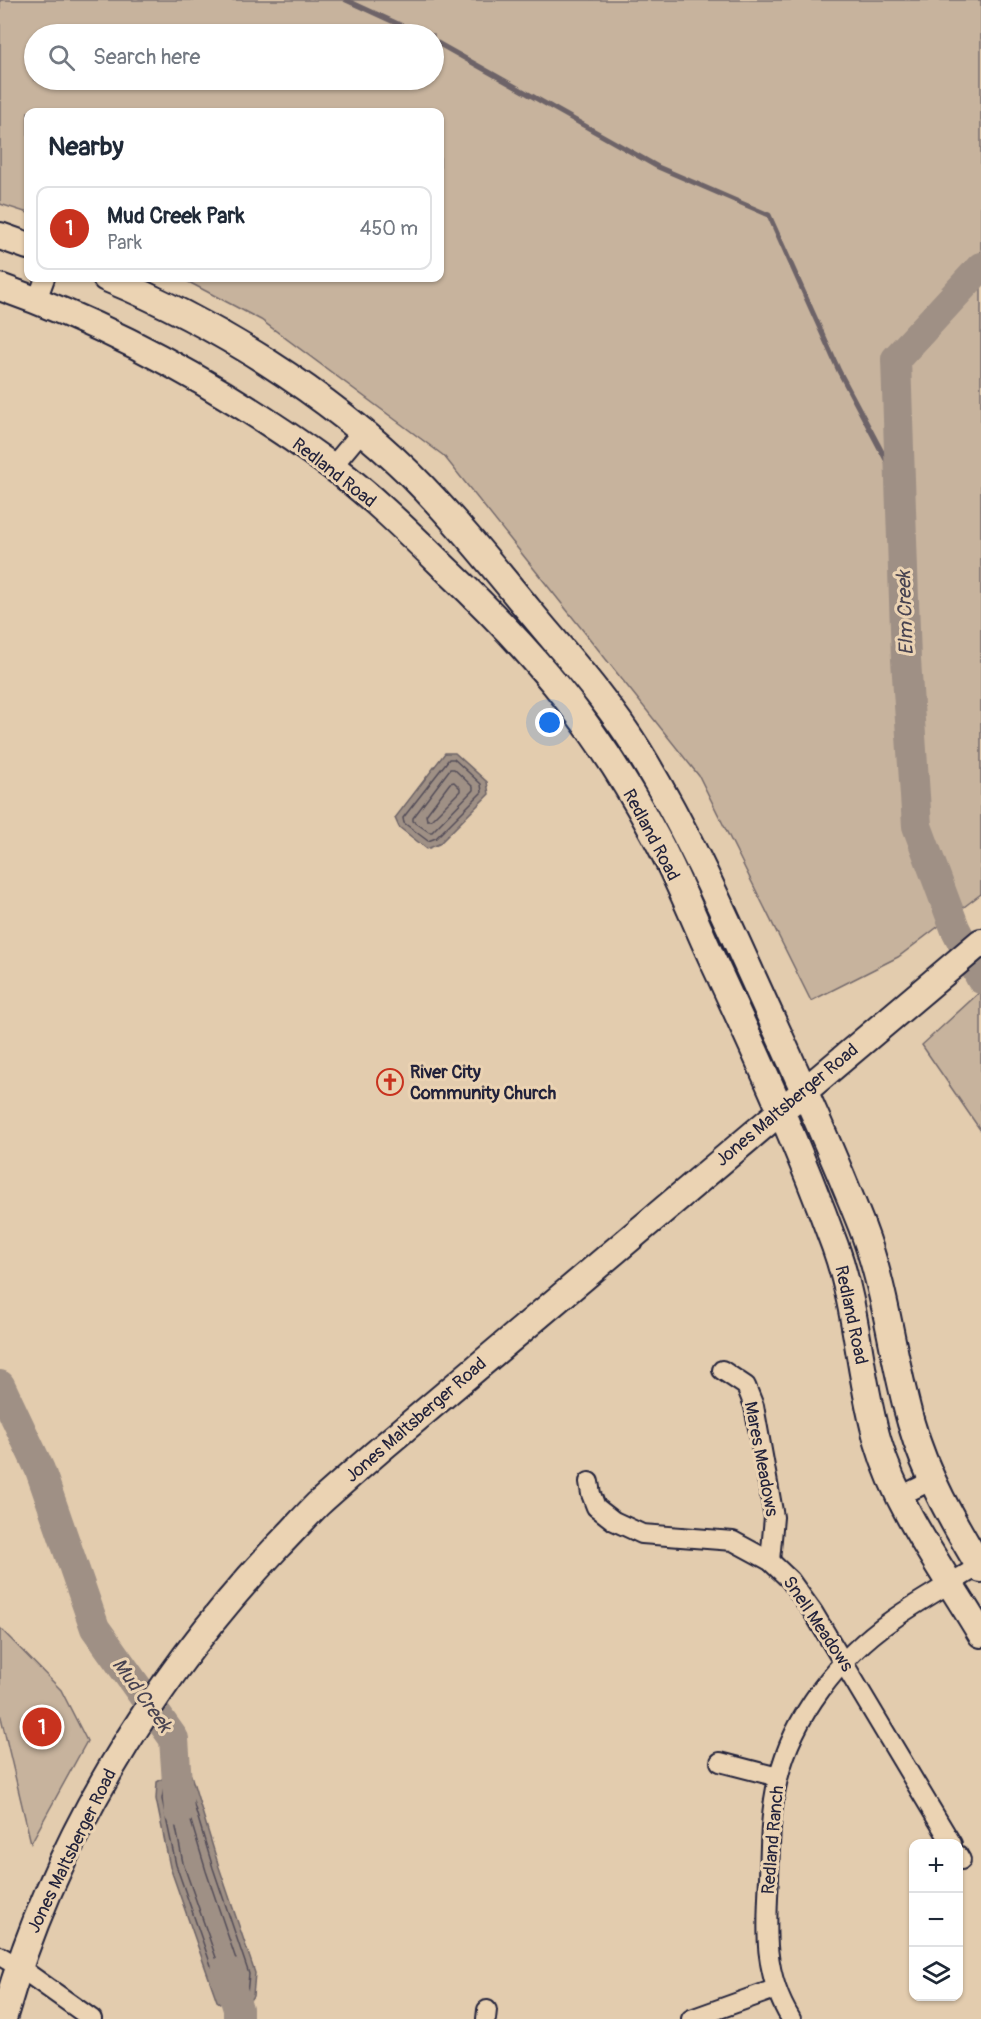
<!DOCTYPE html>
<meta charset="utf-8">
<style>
:root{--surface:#fff;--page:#f6f6f7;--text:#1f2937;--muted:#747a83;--line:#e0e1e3;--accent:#c8321e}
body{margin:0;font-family:Pangolin,sans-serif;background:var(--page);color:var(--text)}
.controls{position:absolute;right:18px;bottom:18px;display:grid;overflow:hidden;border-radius:12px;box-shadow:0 2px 4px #0004}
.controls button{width:54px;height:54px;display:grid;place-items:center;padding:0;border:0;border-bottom:2px solid var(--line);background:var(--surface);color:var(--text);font:30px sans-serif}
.you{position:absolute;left:550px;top:723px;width:21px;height:21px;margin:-15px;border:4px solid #fff;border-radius:50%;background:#1a73e8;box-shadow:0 0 0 9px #1a73e833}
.badge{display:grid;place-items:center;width:39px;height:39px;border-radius:50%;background:var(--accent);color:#fff;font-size:20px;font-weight:700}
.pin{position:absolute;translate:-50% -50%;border:3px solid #fff;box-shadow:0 2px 6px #0006}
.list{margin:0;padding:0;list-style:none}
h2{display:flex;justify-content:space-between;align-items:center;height:78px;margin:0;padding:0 24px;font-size:26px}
h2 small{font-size:20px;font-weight:400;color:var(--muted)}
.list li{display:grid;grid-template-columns:39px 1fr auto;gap:18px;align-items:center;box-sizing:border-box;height:84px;margin:0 12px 12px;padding:0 12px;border:2px solid var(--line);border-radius:12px}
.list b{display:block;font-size:22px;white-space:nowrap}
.list p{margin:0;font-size:20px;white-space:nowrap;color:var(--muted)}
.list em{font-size:20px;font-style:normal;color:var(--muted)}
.icon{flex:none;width:33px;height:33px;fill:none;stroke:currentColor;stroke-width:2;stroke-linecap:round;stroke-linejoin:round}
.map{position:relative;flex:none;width:981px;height:2019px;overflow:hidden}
.search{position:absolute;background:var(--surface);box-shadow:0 2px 4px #0004;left:24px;top:24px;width:420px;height:66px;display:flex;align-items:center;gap:15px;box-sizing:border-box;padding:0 21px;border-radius:33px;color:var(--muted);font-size:22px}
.panel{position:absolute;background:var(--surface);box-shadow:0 2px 4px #0004;left:24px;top:108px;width:420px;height:174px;border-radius:12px}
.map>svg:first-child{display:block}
.green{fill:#c7b39d;stroke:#746a6c;stroke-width:1.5;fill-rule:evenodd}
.water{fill:#9f9085;stroke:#6d6467;stroke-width:1.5}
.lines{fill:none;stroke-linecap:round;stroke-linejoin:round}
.shore{stroke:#544e59;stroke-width:1.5}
.stream{stroke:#6d6467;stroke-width:5}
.river{stroke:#9f9085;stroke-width:30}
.street-casing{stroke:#22223b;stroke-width:22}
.secondary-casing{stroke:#22223b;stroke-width:30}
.street{stroke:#ebd3b3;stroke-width:18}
.secondary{stroke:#ebd3b3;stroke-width:26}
.labels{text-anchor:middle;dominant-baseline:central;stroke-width:6;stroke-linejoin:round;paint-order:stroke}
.street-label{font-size:18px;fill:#22223b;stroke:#ebd3b3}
.poi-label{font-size:18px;font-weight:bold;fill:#22223b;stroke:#ebd3b3;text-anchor:start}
.water-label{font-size:20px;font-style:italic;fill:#484351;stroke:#ebd3b3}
</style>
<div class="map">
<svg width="981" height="2019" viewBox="0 0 981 2019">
<rect width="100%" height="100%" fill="#e3ccae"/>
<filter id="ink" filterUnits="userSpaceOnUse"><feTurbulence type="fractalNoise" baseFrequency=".0167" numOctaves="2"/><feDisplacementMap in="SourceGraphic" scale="12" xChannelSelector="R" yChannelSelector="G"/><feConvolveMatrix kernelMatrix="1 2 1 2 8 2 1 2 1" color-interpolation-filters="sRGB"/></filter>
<g filter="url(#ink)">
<g class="green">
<path d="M0 0H981V894L898 957 811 1001 699 776 444 456 261 320 181 278H440V112H28V213L0 204ZM34 34H434V80H34Z"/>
<polygon points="981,991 981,1131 922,1045"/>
<polygon points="0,1628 61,1690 87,1741 31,1843 0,1713"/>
</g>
<g class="water">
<polygon points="445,753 455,753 487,782 489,794 439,844 427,849 399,827 395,818"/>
<polygon points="184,1766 191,1775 219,1867 255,1973 253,1996 245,2007 230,2010 217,2001 170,1867 156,1799 157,1782"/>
</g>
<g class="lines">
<g class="shore">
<polygon points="449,759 454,759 481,784 482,792 436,838 428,841 404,823 403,818"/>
<polygon points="450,769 454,769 473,787 473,790 432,832 429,832 413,821 413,818"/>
<polygon points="454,782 460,788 460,791 431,820 427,820 426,815 450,783"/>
<polygon points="181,1775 186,1778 213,1868 249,1974 247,1994 241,2002 231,2003 222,1997 176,1865 162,1799 164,1786"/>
<polygon points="178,1786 181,1788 206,1871 241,1974 240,1991 236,1995 232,1995 228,1992 183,1863 170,1798 171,1790"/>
</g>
<g class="stream">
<polyline points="346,0 420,34"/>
<polyline points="434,41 658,167 769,215 839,371 901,488"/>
</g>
<g class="river">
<polyline points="981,267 896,359 906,660 917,826 955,928 981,979"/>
<polyline points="0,1385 40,1470 95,1628 174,1739 179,1812"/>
<polyline points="226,1970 238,2009 238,2019"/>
</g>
<defs>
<g id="street">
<polyline points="37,300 45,278"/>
<polyline points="332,467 362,431"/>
<polyline points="722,1370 746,1386 754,1406 774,1517 770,1561"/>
<polyline points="589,1482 591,1494 596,1507 614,1521 642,1534 733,1541 770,1561 790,1580 813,1612 952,1844"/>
<polyline points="900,1496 931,1481"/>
<polyline points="720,1762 778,1777"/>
<polyline points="958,1855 961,1860"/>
<polyline points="0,1956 19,1967 92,2019"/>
<polyline points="486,2019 487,2010"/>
<polyline points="691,2019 775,1989"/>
<path d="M791 2019C763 1974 766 1929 769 1878 770 1845 770 1812 778 1779 793 1716 839 1657 892 1620 920 1600 951 1583 981 1565"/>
</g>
<g id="secondary">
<polyline points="0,236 28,246"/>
<path d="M106 278C215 323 326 392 411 475 453 517 490 563 528 609 566 655 606 699 638 750 685 826 721 907 758 989 794 1068 830 1146 862 1227 887 1292 892 1357 911 1423 926 1476 953 1522 981 1569"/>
<path d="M0 287C119 329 228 391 330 465 372 496 410 534 447 570 500 620 550 673 592 733 614 764 634 797 652 830 676 872 694 920 715 965 758 1057 800 1150 835 1246 858 1310 859 1377 878 1442 898 1511 945 1573 981 1634"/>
<path d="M3 2019C53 1843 152 1680 277 1547 291 1533 304 1518 318 1504 339 1485 361 1466 383 1447L981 942"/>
</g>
</defs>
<use href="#street" class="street-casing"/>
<use href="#secondary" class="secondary-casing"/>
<use href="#street" class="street"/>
<use href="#secondary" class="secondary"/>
</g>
</g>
<defs>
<symbol id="church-ring" viewBox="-11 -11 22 22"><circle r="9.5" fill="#ebd3b3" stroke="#c8321e" stroke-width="1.5"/><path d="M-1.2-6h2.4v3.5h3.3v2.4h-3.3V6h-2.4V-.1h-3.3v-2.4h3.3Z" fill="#c8321e"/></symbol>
</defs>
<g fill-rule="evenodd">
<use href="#church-ring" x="375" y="1067" width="30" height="30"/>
</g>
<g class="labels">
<g class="street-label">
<text transform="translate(334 473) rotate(38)">Redland Road</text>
<text transform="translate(651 835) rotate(62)">Redland Road</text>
<text transform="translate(787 1105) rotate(-40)">Jones Maltsberger Road</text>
<text transform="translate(851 1315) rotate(78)">Redland Road</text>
<text transform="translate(416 1420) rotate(-41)">Jones Maltsberger Road</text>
<text transform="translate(761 1459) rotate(79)">Mares Meadows</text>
<text transform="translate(818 1624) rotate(56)">Snell Meadows</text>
<text transform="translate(773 1840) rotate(-85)">Redland Ranch</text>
<text transform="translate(72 1851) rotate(-64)">Jones Maltsberger Road</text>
</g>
<g class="poi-label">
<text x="410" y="1072">River City<tspan x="410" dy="21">Community Church</tspan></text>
</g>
<g class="water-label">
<text transform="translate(905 613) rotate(-92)">Elm Creek</text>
<text transform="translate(142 1695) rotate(54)">Mud Creek</text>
</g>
</g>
</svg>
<div class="controls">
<button>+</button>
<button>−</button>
<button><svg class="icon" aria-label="layers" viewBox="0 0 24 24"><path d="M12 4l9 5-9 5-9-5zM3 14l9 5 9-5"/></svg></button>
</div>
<div class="you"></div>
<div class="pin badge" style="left:42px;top:1727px">1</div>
<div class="search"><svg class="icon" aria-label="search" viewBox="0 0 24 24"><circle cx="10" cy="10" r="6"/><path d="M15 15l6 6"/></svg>Search here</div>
<section class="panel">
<h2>Nearby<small></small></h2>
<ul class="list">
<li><span class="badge">1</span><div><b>Mud Creek Park</b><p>Park</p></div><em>450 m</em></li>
</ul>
</section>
</div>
